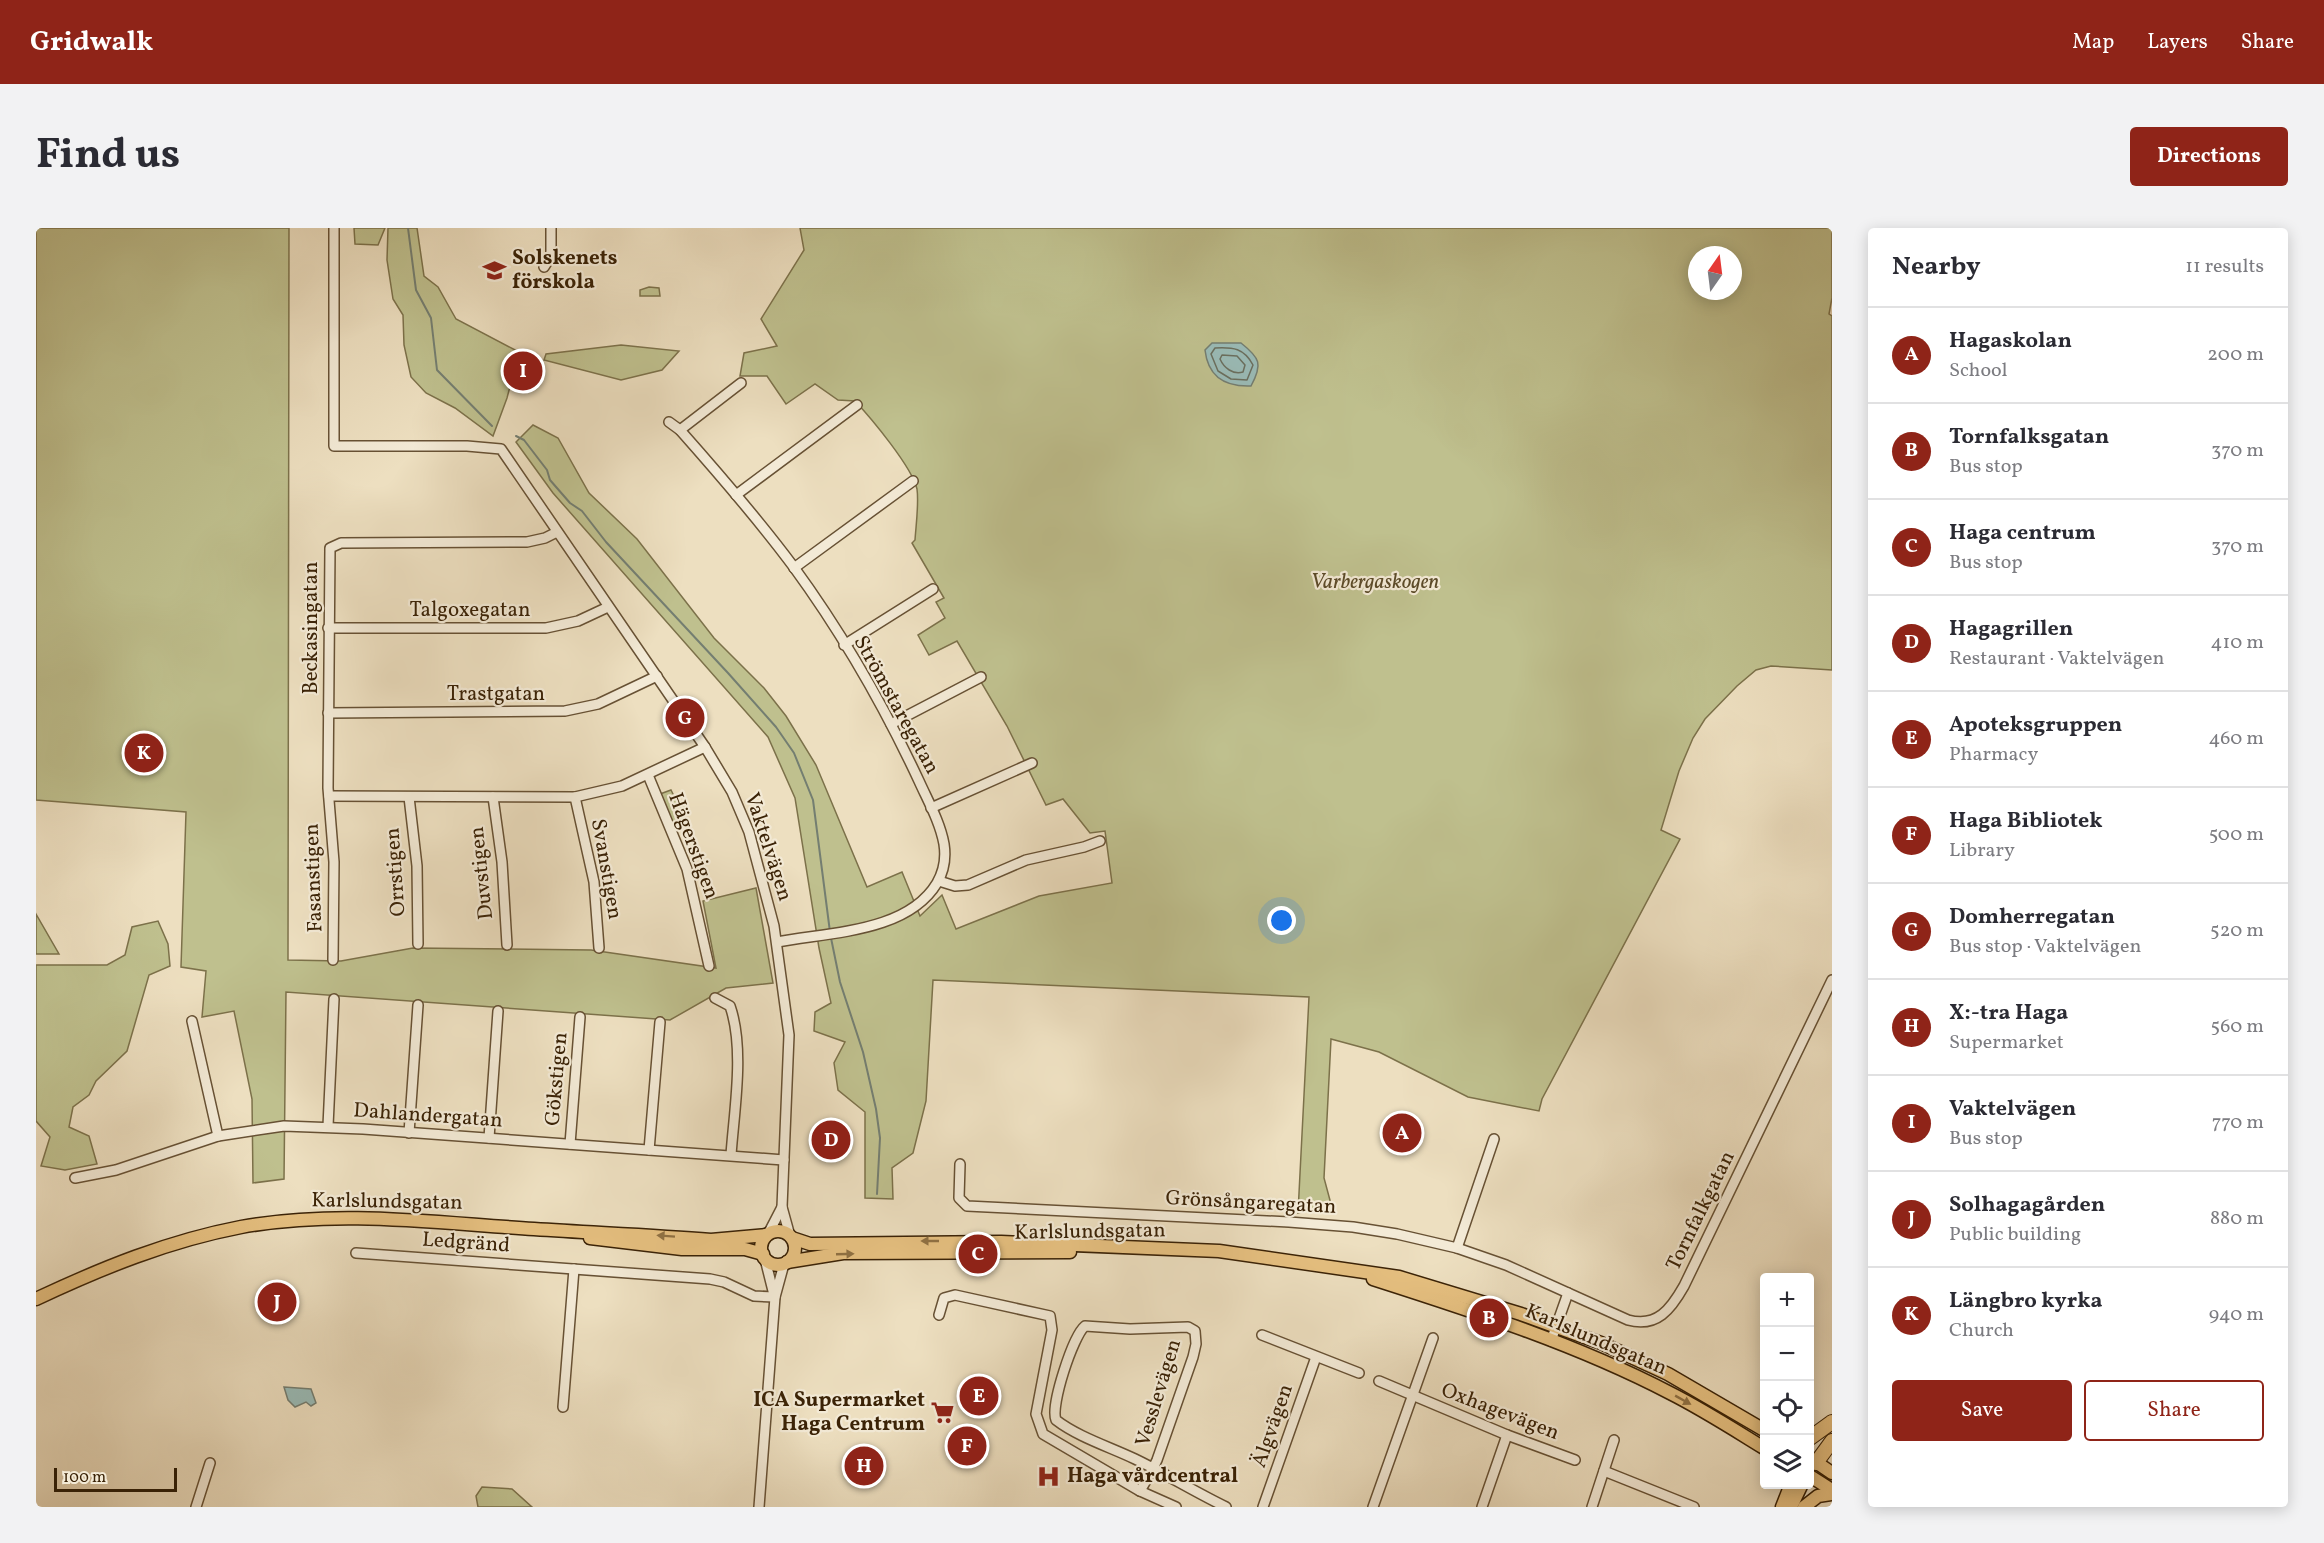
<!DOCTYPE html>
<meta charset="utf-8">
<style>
:root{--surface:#fff;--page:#f2f2f3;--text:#2b2b33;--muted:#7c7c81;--line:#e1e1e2;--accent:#8f2418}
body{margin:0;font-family:Vollkorn,serif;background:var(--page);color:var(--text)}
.controls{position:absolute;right:18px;bottom:18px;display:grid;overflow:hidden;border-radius:6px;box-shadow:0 3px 15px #0003}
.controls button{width:54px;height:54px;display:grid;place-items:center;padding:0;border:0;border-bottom:2px solid var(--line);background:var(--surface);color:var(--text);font:30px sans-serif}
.compass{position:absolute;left:1652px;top:18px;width:54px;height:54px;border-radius:50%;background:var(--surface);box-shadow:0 3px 15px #0003;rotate:14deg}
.scale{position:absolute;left:18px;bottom:15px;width:123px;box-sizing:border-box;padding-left:6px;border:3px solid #3a2206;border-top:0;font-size:16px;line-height:21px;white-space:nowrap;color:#3a2206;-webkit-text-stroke:4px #f3ead6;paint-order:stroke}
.you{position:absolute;left:1246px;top:693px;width:21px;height:21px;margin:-15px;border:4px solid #fff;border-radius:50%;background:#1a73e8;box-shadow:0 0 0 9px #1a73e833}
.badge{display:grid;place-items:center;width:39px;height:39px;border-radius:50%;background:var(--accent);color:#fff;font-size:20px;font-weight:700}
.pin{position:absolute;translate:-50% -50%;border:3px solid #fff;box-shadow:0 2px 6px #0006}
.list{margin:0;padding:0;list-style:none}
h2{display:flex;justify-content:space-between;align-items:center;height:78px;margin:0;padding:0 24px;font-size:26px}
h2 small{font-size:20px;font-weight:400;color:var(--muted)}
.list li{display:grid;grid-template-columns:39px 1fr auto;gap:18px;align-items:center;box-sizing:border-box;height:96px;padding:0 24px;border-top:2px solid var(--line)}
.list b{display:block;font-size:22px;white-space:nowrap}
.list p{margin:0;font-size:20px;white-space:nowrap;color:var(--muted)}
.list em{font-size:20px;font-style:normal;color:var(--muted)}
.actions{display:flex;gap:12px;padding:18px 24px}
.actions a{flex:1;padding:14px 0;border:2px solid var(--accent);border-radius:6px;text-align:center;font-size:21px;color:var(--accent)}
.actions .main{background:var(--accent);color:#fff}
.icon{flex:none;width:33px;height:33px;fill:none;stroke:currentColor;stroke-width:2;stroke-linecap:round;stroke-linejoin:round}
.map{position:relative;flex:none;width:1796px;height:1279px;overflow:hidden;border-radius:6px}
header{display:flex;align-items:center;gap:36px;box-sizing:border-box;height:84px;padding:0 30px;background:var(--accent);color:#fff}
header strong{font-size:28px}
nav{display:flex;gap:33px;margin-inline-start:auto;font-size:21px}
.intro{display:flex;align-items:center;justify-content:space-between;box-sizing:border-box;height:144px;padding:0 36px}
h1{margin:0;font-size:42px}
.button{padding:15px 27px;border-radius:6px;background:var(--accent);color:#fff;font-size:21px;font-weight:700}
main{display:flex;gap:36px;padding:0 36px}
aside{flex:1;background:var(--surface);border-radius:6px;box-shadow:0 3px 15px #0003}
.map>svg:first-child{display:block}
.green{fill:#bfc08e;stroke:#7c714a;stroke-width:1.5;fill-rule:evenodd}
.water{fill:#9abcb8;stroke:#747e71;stroke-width:1.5}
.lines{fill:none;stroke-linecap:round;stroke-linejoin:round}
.shore{stroke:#6a6f5f;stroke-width:1.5}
.stream{stroke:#747e71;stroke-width:2}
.minor-casing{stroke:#675134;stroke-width:12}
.major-casing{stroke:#3a2206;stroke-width:15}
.highway-casing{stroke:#3a2206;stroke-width:16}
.minor{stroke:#f3ead6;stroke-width:9}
.major{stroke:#e6c080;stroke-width:12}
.highway{stroke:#e6c080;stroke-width:14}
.oneway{fill:#907143}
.labels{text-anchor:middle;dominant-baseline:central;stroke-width:4.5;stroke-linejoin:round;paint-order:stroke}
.poi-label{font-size:21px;font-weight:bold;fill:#3a2206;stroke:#f3ead6;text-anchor:start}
.park-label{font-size:21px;font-style:italic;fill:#5b4a28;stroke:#f3ead6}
.street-label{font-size:21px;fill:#3a2206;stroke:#f3ead6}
</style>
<header>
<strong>Gridwalk</strong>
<nav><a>Map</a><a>Layers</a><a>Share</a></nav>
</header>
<div class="intro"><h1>Find us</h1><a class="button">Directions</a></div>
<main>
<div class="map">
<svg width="1796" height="1279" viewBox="0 0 1796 1279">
<rect width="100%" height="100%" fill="#eddfc0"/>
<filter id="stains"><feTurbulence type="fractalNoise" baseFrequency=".00333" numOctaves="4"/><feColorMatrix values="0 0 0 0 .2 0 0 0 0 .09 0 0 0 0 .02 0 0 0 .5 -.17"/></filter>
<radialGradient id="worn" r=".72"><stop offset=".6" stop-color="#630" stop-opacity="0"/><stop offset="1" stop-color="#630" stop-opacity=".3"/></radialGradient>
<g class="green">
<polygon points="0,0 253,0 252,732 305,733 377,720 555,722 680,740 667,673 720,660 737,755 690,760 634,792 250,764 248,951 217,955 216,871 198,783 166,789 170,743 145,739 150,584 0,572"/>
<polygon points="318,0 349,0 342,17 319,16"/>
<polygon points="352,0 381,0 388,48 402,59 420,91 483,124 471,170 457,208 419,180 390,165 375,149 368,117 367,87 357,71 351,32"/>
<path d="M764 0H1796V70L1793 86 1796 88V442L1735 438 1720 442 1701 458 1669 491 1657 510 1643 543 1625 602 1644 611 1506 871 1503 883 1432 869 1343 824 1295 811 1288 950 1295 976 1262 985 1273 769 897 752 890 873 877 925 856 940 857 971 829 970V884L802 862 798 835 809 814 778 803 779 784 795 775 783 720 759 570 732 509 517 265 480 214 497 197 522 210 553 265 601 311 678 410 728 460 750 488 780 537 831 659 866 644 884 688 906 667 920 701 1003 668 1076 655 1069 603 1054 605 1027 571 1010 577 971 498 921 413 893 427 882 407 909 390 900 374 908 370 876 315 879 312C880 297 883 276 881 261 876 239 835 190 819 173L802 172 779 156 750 176 731 148H704L708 125 741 118 725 91 768 22ZM1661 27H1697V63H1661Z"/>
<polygon points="613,59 623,60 624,68 604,68 604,62"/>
<polygon points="585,117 643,123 626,142 585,152 508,132 510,126"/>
<polygon points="635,562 639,570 650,576 649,588 636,595 624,566"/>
<polygon points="0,686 23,726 0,726"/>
<polygon points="122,693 132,716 134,738 113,747 91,823 60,853 53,867 37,879 33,899 53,908 61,936 29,942 5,938 14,909 0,893 0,737 71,737 89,727 96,699"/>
<polygon points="446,1259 476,1261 496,1279 442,1279 440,1268"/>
</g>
<g class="water">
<path d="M1176 115H1205C1224 130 1227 136 1215 158 1189 159 1172 149 1169 122Z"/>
<polygon points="248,1159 275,1161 280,1175 275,1178 270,1174 259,1179 252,1172"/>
</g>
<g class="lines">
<g class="shore">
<path d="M1179 120C1197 119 1208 120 1217 137L1211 152 1195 151 1182 143 1175 126Z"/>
<path d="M1186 127 1201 128 1209 137 1207 144C1197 147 1188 140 1184 131Z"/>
</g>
<g class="stream">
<polyline points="372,0 380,62 395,90 401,142 456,198"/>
<polyline points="480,208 488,212 511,242 514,252 534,275 546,283 570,314 692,445 740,499 758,525 777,572 794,704"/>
<polyline points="795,710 804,754 827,824 840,881 844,910 841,966"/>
</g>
<defs>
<g id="minor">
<polyline points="298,0 298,218 431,218 465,221 669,519 696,564 713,604 738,698 753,807 746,979 754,1008"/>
<polyline points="508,39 515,28 515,0"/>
<path d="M633 194 644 202C683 246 722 291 757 338 806 405 848 478 883 553 892 573 904 594 908 616 910 629 908 643 901 655 871 705 792 704 741 714"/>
<polyline points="644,202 705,155"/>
<polyline points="700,267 821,177"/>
<polyline points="758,340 877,253"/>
<polyline points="292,400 510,400 542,393 572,379"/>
<polyline points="808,417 897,361"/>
<polyline points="292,485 529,483 562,476 621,448"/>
<polyline points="855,496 945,449"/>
<polyline points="612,547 651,641 673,738"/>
<polyline points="293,568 539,569 586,558 669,519"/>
<polyline points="373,569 381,638 382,716"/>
<polyline points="457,569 466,634 471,717"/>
<polyline points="539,569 558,654 563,720"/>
<polyline points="895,580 996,535"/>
<polyline points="903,653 919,658 932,657 990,632 1048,619 1064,613"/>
<polyline points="297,732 298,634 292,560 294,320 305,315 491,314 509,310 521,304"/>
<path d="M679 770 694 778C709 821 698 883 695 927"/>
<polyline points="156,793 182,908"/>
<polyline points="292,898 298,771"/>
<polyline points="373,905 382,777"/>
<polyline points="453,910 462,783"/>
<polyline points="534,916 544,789"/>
<polyline points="613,922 624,794"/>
<path d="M924 936 923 970 931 978 1253 994 1317 999 1361 1006 1421 1020 1470 1037 1592 1092C1621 1100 1635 1081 1648 1058L1796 752"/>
<polyline points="39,950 80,942 182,908 248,898 327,901 748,932"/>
<polyline points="732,1006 746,979"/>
<polyline points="1421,1020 1458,911"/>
<polyline points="320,1025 674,1051 688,1054 718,1068 739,1069"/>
<polyline points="729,1031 738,1067"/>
<polyline points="903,1087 908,1070 919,1067 1014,1088 1016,1102 1000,1186 1007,1206 1104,1263 1140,1279"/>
<polyline points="1226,1107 1323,1145"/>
<polyline points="1515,1113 1532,1065"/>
<polyline points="1343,1153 1471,1207 1539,1232"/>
<polyline points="527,1179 538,1041"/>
<polyline points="1568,1243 1658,1279"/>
<path d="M1104 1263C1110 1253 1116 1243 1121 1232L1157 1129 1160 1116 1159 1103 1152 1099 1094 1101 1049 1098C1037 1108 1014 1178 1020 1192 1042 1209 1074 1219 1099 1231 1130 1246 1159 1264 1190 1279"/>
<polyline points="160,1279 174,1235"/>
<polyline points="723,1279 739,1069 748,1036"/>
<polyline points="1227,1279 1280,1129"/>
<polyline points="1337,1279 1397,1110"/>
<polyline points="1446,1279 1471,1207"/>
<polyline points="1556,1279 1578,1212"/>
</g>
<g id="major">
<circle cx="742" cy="1020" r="17"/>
<polyline points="554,1010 646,1021 709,1021 727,1026"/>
<polyline points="756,1010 774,1016 965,1014 1183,1023 1363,1049 1485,1086 1565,1115 1632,1146 1728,1202"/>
<polyline points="751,1034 807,1025 1034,1024"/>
<path d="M1337 1051C1437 1083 1540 1116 1634 1165 1666 1181 1697 1201 1728 1220"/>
<path d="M0 1071C66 1040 132 1013 205 999 303 981 400 995 498 1001 557 1005 616 1007 675 1012L730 1007"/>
<polyline points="1774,1230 1796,1245"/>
<polyline points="1774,1248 1796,1262"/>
<polyline points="1746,1279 1755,1256"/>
<polyline points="1755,1279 1766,1256"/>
<polyline points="1768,1279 1782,1268 1796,1266"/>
</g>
<g id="highway">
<polyline points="1774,1210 1796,1194"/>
<polyline points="1780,1235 1796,1213"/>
</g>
</defs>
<use href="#minor" class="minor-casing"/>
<use href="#major" class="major-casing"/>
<use href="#highway" class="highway-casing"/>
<use href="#minor" class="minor"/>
<use href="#major" class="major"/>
<use href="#highway" class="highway"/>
</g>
<defs><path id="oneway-solid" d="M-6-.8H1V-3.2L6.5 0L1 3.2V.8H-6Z" transform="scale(1.5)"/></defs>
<g class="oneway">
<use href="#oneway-solid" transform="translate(630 1008) rotate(-176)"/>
<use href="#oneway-solid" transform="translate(894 1013) rotate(180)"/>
<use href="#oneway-solid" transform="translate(809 1026) rotate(-2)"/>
<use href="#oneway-solid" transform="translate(1647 1172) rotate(29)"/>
</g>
<defs>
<symbol id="school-bare" viewBox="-9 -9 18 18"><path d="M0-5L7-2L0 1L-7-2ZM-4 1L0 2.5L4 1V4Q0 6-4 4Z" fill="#8f2418" stroke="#f3ead6" stroke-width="2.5" paint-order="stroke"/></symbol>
<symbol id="supermarket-bare" viewBox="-9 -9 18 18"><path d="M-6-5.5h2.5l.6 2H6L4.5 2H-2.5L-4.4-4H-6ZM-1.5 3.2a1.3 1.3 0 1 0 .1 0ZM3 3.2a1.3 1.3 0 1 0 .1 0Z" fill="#8f2418" stroke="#f3ead6" stroke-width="2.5" paint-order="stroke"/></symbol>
<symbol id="hospital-bare" viewBox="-9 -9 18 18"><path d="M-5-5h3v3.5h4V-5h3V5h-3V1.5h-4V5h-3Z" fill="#8f2418" stroke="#f3ead6" stroke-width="2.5" paint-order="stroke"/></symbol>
</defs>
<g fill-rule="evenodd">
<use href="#school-bare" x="442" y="26" width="33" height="33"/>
<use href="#supermarket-bare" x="890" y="1168" width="33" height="33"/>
<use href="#hospital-bare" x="996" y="1232" width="33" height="33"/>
</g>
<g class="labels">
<g class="poi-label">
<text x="476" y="30">Solskenets<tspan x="476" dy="24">förskola</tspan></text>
<text x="889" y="1172" text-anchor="end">ICA Supermarket<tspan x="889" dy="24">Haga Centrum</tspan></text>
<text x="1031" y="1248">Haga vårdcentral</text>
</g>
<g class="park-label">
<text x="1339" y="354">Varbergaskogen</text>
</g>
<g class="street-label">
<text x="434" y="382">Talgoxegatan</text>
<text transform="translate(275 400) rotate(-90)">Beckasingatan</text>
<text x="460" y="466">Trastgatan</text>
<text transform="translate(860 477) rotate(61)">Strömstaregatan</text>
<text transform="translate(657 618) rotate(70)">Hägerstigen</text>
<text transform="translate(732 619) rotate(72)">Vaktelvägen</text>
<text transform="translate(570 641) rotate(80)">Svanstigen</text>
<text transform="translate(360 644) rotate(-94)">Orrstigen</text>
<text transform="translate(446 645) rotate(-96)">Duvstigen</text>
<text transform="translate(278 650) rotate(-92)">Fasanstigen</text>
<text transform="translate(521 851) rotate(-85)">Gökstigen</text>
<text transform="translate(392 888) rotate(4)">Dahlandergatan</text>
<text transform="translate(351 974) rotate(1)">Karlslundsgatan</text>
<text transform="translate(1215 975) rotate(3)">Grönsångaregatan</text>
<text transform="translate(1665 983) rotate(-64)">Tornfalkgatan</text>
<text transform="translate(1054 1004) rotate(-1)">Karlslundsgatan</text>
<text transform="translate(430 1015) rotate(4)">Ledgränd</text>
<text transform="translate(1560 1112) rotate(23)">Karlslundsgatan</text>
<text transform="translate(1123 1165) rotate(-73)">Vesslevägen</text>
<text transform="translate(1464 1184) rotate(21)">Oxhagevägen</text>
<text transform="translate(1237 1198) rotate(-71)">Älgvägen</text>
</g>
</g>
<rect width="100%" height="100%" filter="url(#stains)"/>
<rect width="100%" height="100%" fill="url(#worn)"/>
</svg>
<div class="controls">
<button>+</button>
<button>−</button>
<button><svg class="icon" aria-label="locate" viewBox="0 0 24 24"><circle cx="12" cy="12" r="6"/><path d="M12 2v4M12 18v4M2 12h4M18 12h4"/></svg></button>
<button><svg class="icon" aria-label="layers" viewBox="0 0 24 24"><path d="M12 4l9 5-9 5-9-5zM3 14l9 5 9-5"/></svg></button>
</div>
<svg class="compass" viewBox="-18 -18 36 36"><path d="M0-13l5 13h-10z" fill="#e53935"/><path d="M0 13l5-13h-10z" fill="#7c7c81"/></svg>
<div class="scale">100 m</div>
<div class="you"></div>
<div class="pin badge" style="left:1366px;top:905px">A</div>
<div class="pin badge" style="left:1453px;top:1090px">B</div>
<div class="pin badge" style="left:942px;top:1026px">C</div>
<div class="pin badge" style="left:795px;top:912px">D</div>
<div class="pin badge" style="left:943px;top:1168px">E</div>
<div class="pin badge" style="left:931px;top:1218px">F</div>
<div class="pin badge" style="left:649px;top:490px">G</div>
<div class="pin badge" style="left:828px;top:1238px">H</div>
<div class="pin badge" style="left:487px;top:143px">I</div>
<div class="pin badge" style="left:241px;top:1074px">J</div>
<div class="pin badge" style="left:108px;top:525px">K</div>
</div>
<aside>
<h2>Nearby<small>11 results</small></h2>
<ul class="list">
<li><span class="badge">A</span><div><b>Hagaskolan</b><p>School</p></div><em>200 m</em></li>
<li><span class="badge">B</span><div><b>Tornfalksgatan</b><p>Bus stop</p></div><em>370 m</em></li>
<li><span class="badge">C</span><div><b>Haga centrum</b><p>Bus stop</p></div><em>370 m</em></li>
<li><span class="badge">D</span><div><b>Hagagrillen</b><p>Restaurant · Vaktelvägen</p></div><em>410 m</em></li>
<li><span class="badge">E</span><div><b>Apoteksgruppen</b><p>Pharmacy</p></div><em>460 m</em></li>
<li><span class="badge">F</span><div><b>Haga Bibliotek</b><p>Library</p></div><em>500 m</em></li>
<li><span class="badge">G</span><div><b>Domherregatan</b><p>Bus stop · Vaktelvägen</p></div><em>520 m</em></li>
<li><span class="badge">H</span><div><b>X:-tra Haga</b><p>Supermarket</p></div><em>560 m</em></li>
<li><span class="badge">I</span><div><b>Vaktelvägen</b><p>Bus stop</p></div><em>770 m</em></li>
<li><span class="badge">J</span><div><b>Solhagagården</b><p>Public building</p></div><em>880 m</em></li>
<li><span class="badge">K</span><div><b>Längbro kyrka</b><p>Church</p></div><em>940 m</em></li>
</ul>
<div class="actions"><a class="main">Save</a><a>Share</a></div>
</aside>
</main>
